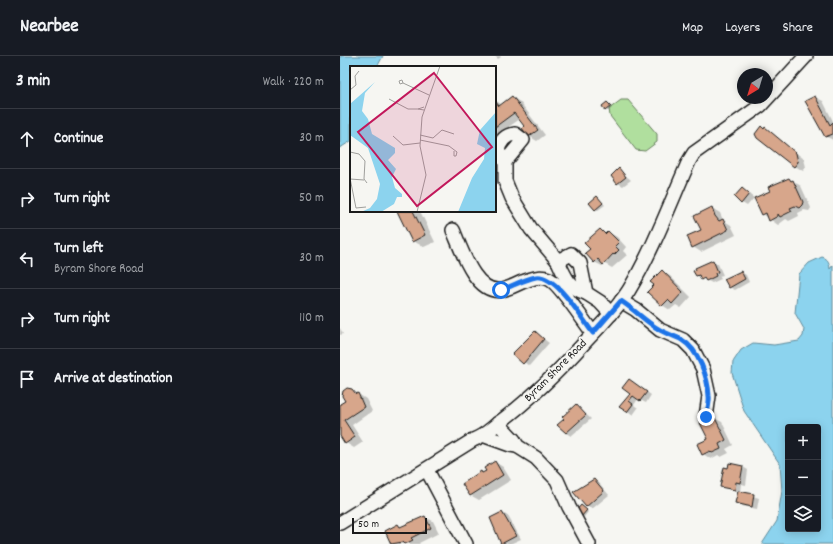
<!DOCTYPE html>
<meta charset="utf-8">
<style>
:root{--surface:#171b24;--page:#20242c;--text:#f1f3f6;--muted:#9ea1a6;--line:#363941}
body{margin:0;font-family:Dekko,sans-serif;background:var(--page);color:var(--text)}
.controls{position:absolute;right:12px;bottom:12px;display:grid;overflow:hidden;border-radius:4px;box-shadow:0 2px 10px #0003}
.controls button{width:36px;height:36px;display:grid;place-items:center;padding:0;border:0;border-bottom:1px solid var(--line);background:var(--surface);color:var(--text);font:20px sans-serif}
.compass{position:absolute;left:397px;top:12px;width:36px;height:36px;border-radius:50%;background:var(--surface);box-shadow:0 2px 10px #0003;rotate:218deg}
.scale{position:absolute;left:12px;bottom:10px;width:75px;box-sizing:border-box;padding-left:4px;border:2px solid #1c1c1c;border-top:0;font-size:11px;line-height:14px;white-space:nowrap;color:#1c1c1c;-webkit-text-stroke:3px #f6f6f2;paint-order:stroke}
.stop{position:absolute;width:12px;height:12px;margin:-9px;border:3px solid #1a73e8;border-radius:50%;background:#fff}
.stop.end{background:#1a73e8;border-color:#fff;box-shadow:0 1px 4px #0008}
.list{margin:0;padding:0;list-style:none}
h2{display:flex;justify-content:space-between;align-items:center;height:52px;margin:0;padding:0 16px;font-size:17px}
h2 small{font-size:13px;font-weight:400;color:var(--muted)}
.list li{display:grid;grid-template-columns:26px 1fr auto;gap:12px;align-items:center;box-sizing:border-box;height:60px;padding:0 16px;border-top:1px solid var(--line)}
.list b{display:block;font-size:15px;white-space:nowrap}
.list p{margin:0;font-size:13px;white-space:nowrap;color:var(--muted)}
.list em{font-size:13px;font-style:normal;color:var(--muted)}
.icon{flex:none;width:22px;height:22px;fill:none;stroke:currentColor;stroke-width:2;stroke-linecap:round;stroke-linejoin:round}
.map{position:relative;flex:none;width:493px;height:488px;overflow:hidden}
header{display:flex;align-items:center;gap:24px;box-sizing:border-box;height:56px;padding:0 20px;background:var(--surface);border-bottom:1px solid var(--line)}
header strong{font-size:19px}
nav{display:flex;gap:22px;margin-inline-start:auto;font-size:14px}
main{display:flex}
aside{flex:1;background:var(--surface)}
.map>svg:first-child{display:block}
.green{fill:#b0df9e;stroke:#667e5d}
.water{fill:#8cd3ee;stroke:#5f8a9a;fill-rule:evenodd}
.shadow{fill:#0003;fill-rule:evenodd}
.building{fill:#d7a68b;stroke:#1c1c1c}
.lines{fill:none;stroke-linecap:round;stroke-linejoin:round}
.minor-casing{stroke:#1c1c1c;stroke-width:16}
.minor{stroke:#f6f6f2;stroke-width:13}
.route{stroke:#1a73e8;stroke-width:5}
.labels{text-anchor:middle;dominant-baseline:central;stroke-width:4;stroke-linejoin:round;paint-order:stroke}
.street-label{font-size:12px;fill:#1c1c1c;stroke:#f6f6f2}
.inset-road{fill:none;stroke:#9f9f9c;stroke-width:1}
.view{fill:#c2185b;fill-opacity:0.15;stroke:#c2185b;stroke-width:2}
.inset-edge{fill:none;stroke:#1c1c1c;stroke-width:2}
</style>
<header>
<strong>Nearbee</strong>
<nav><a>Map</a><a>Layers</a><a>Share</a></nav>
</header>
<main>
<aside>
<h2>3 min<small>Walk · 220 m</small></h2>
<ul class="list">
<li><svg class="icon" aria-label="ahead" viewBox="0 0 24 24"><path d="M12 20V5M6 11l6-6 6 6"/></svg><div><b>Continue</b></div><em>30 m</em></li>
<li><svg class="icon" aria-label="right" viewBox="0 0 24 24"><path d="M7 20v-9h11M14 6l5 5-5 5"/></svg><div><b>Turn right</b></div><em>50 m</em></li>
<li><svg class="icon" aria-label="left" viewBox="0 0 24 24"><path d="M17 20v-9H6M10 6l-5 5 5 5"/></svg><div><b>Turn left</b><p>Byram Shore Road</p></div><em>30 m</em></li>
<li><svg class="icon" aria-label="right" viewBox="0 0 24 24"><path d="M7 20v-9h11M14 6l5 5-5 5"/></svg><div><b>Turn right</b></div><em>110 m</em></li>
<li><svg class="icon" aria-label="arrive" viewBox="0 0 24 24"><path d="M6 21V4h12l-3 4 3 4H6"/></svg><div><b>Arrive at destination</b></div></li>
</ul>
</aside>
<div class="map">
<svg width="493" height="488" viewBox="0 0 493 488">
<rect width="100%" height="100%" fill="#f6f6f2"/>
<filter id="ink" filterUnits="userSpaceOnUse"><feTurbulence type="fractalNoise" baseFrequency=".025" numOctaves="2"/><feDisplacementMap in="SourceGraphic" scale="8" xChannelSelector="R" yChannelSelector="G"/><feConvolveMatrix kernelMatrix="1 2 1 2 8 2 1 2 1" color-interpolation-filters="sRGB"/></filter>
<g filter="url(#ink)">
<polygon class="green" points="281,44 288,44 317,78 317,86 305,95 296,94 270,60 269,53"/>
<g class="water">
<polygon points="0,0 43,0 37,11 11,11 11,85 0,92"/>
<path d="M482 201C489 203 489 207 490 213L493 209V488H422L437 465 442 435 440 408 404 355 392 317 393 306 401 294 413 287 434 289 459 285 463 280 464 273 455 257 459 218 469 207ZM448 371H478V473H448Z"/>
</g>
<g class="shadow">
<polygon points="155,0 160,0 161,1 158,3"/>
<polygon points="172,41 180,46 205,79 197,85 189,80 186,70 180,63 157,79 155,78 155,44 162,49"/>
<polygon points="475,41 483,45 493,65 493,84 485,80"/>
<polygon points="267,47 272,52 268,55 266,54"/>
<polygon points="425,72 464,103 466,111 463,115 455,110 424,74"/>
<polygon points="279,114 291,124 283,130 278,127"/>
<polygon points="449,123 461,130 471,152 469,155 464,154 458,157 459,160 449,165 446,163 438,169 423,158 431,135"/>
<polygon points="402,133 414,142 407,150 402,147"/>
<polygon points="259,143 265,149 258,154 256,153"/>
<polygon points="372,152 380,157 383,164 391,169 396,179 361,196 353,191 362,174 356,160"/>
<polygon points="58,155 80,155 95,186 84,191 73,185"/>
<polygon points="261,174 266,178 268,176 277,181 286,191 283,195 287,199 272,212 265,208 262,210 254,206 251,193"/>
<polygon points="373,205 378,208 383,219 379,220 381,223 372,227 356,219"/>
<polygon points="322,216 330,220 351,241 341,252 336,249 330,254 322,249 315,229"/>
<polygon points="401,216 406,219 409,226 395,234 389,231"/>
<polygon points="0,272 3,278 0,279"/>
<polygon points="196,277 209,287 189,310 174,298"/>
<polygon points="294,327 311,339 306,347 298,343 294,349 298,352 293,359 281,350 291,337"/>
<polygon points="12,334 26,343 32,355 12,369 23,386 14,392 6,387 0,377 0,350 6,345"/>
<polygon points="236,349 251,363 231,380 226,377 225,363"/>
<path d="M374 362 382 366 393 389 386 393 389 397 381 401 378 399 371 403 363 398 369 383ZM375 393 366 398V396Z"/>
<polygon points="155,406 163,411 171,424 139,444 130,439 141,416 144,418"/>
<polygon points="390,408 403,411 408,414 406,429 401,428 400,436 419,442 417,453 402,450 396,447 399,436 381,431"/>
<polygon points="254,424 259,427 269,439 252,453 246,450"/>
<polygon points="244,452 248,456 244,461 241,460"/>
<polygon points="162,457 168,460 181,483 170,488 162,487"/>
<polygon points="85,461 93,465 99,477 79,487 80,488 52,488 46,475 58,469 62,472"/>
</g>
<g class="building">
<polygon points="172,40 198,74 188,81 182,72 184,70 174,57 155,71 155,45 159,50"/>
<polygon points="475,40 490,69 493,66 493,78 485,81 465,45"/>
<polygon points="267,46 271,50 265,55 262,50"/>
<polygon points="421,70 424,73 425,71 456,97 458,106 454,111 417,82 415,78"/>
<polygon points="279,112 286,121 277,128 271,120"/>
<polygon points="449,122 451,125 453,124 463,146 462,149 459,152 455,150 450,152 452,155 440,161 438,158 438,160 429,165 426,157 422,159 414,142 430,135 428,131"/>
<polygon points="402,132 409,138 401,148 394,141"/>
<polygon points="257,140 263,147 255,154 249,147"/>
<polygon points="372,151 375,160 379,165 383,163 388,174 352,192 347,180 361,174 354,160"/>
<polygon points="57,155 73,155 85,179 72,186"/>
<polygon points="260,173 265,178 268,175 279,186 275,190 279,194 274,199 273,198 263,209 258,203 254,207 245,197 250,193 244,187"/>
<polygon points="373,204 378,216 375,217 376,220 366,225 364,222 361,224 359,219 356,220 353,215 356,214 355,212"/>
<polygon points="322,214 343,236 332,248 328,244 322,250 307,236 314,229 310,226"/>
<polygon points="401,215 405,223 389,232 384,223"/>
<polygon points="195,275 204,283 183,308 172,298"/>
<polygon points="289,323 307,336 300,345 293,340 289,345 293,348 287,356 279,351 290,338 282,332"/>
<polygon points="7,332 12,333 16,338 18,337 24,351 4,364 15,381 5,388 0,380 0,348 5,345 2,340 3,335"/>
<polygon points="236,348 246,359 226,377 217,369 224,363 222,361"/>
<polygon points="374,360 386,384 379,388 381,393 372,397 370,395 362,399 357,388 368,383 360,367"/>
<polygon points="155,405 163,419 130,440 122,428 141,415 142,417 146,415 144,412"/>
<polygon points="389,407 403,410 400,427 396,426 395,434 380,431 384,411 388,412"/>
<polygon points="254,423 264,435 246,451 233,436"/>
<polygon points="398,435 414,438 412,451 395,447"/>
<polygon points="241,449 247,454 241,461 235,456"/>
<polygon points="162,456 176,480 161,488 150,462"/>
<polygon points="85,460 91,472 71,482 73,484 65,488 63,486 51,488 45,475 58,468 60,471"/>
</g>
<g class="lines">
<defs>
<g id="minor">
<path d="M165 106 183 84 175 78C165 79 160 85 158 95L165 106V125L172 142 191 173 218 205 231 198 240 207 246 237 260 246 271 258"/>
<path d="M113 174C121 192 135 239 162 234 169 232 176 229 182 226 191 223 199 219 209 223 220 228 244 266 253 277"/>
<path d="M218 205C225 221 229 232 246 237"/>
<polyline points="281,245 296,254 320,274 343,284 353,294 363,313 369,340 366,361"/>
<polyline points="145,380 170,389 177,390 174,384 158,367"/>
<polyline points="177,390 196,402 217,424 229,451 249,488"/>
<polyline points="87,414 126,488"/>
<path d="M0 467 133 384C146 379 149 374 160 366 192 342 219 315 246 285 261 269 277 253 289 234 313 194 330 148 349 105L354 97 420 50 466 0"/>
</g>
</defs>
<use href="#minor" class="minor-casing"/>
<use href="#minor" class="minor"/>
</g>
</g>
<g class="lines" filter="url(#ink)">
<path class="route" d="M161 234C172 230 185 223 196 221 216 218 242 263 253 277L281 245C295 254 306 266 320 274 327 278 335 280 342 284 359 294 368 322 369 340 370 347 367 355 366 361"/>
</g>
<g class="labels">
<g class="street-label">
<text transform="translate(216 315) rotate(-45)">Byram Shore Road</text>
</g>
</g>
<g transform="translate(10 10)">
<rect width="146" height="146" fill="#f6f6f2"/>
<path d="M25 16 15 27 12 45 18 53 22 68 45 82V87L38 94 46 103 42 111 45 122 52 128V131H47L44 138 31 146H11L20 142 27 133 30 118 18 82 0 69V38ZM146 46V146H108L122 112 134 93 135 82 127 78 130 64Z" fill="#8cd3ee"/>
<path class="inset-road" d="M53 17 52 14 49 15 50 18 53 17 79 29M0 24 6 19 5 10 9 5M39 33 58 43H68M74 44 68 43 74 41M70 69 83 72 92 64 104 68M43 70 53 79 70 77M70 74 99 80 107 86 106 90H104V85M0 86 9 88 15 95 14 113 17 117M0 112 6 142 16 141M0 113 14 114M67 146 76 109 70 80 72 51 90 0"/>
<path class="view" d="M84 7 142 81 67 140 8 66Z"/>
<rect width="146" height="146" class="inset-edge"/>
</g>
</svg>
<div class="controls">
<button>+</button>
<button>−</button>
<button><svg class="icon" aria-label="layers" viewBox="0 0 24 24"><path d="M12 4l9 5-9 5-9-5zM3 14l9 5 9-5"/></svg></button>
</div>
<svg class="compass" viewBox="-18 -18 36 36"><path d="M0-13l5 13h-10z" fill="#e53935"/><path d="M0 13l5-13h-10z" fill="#9ea1a6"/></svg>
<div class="scale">50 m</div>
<div class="stop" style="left:161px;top:234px"></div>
<div class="stop end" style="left:366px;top:361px"></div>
</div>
</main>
